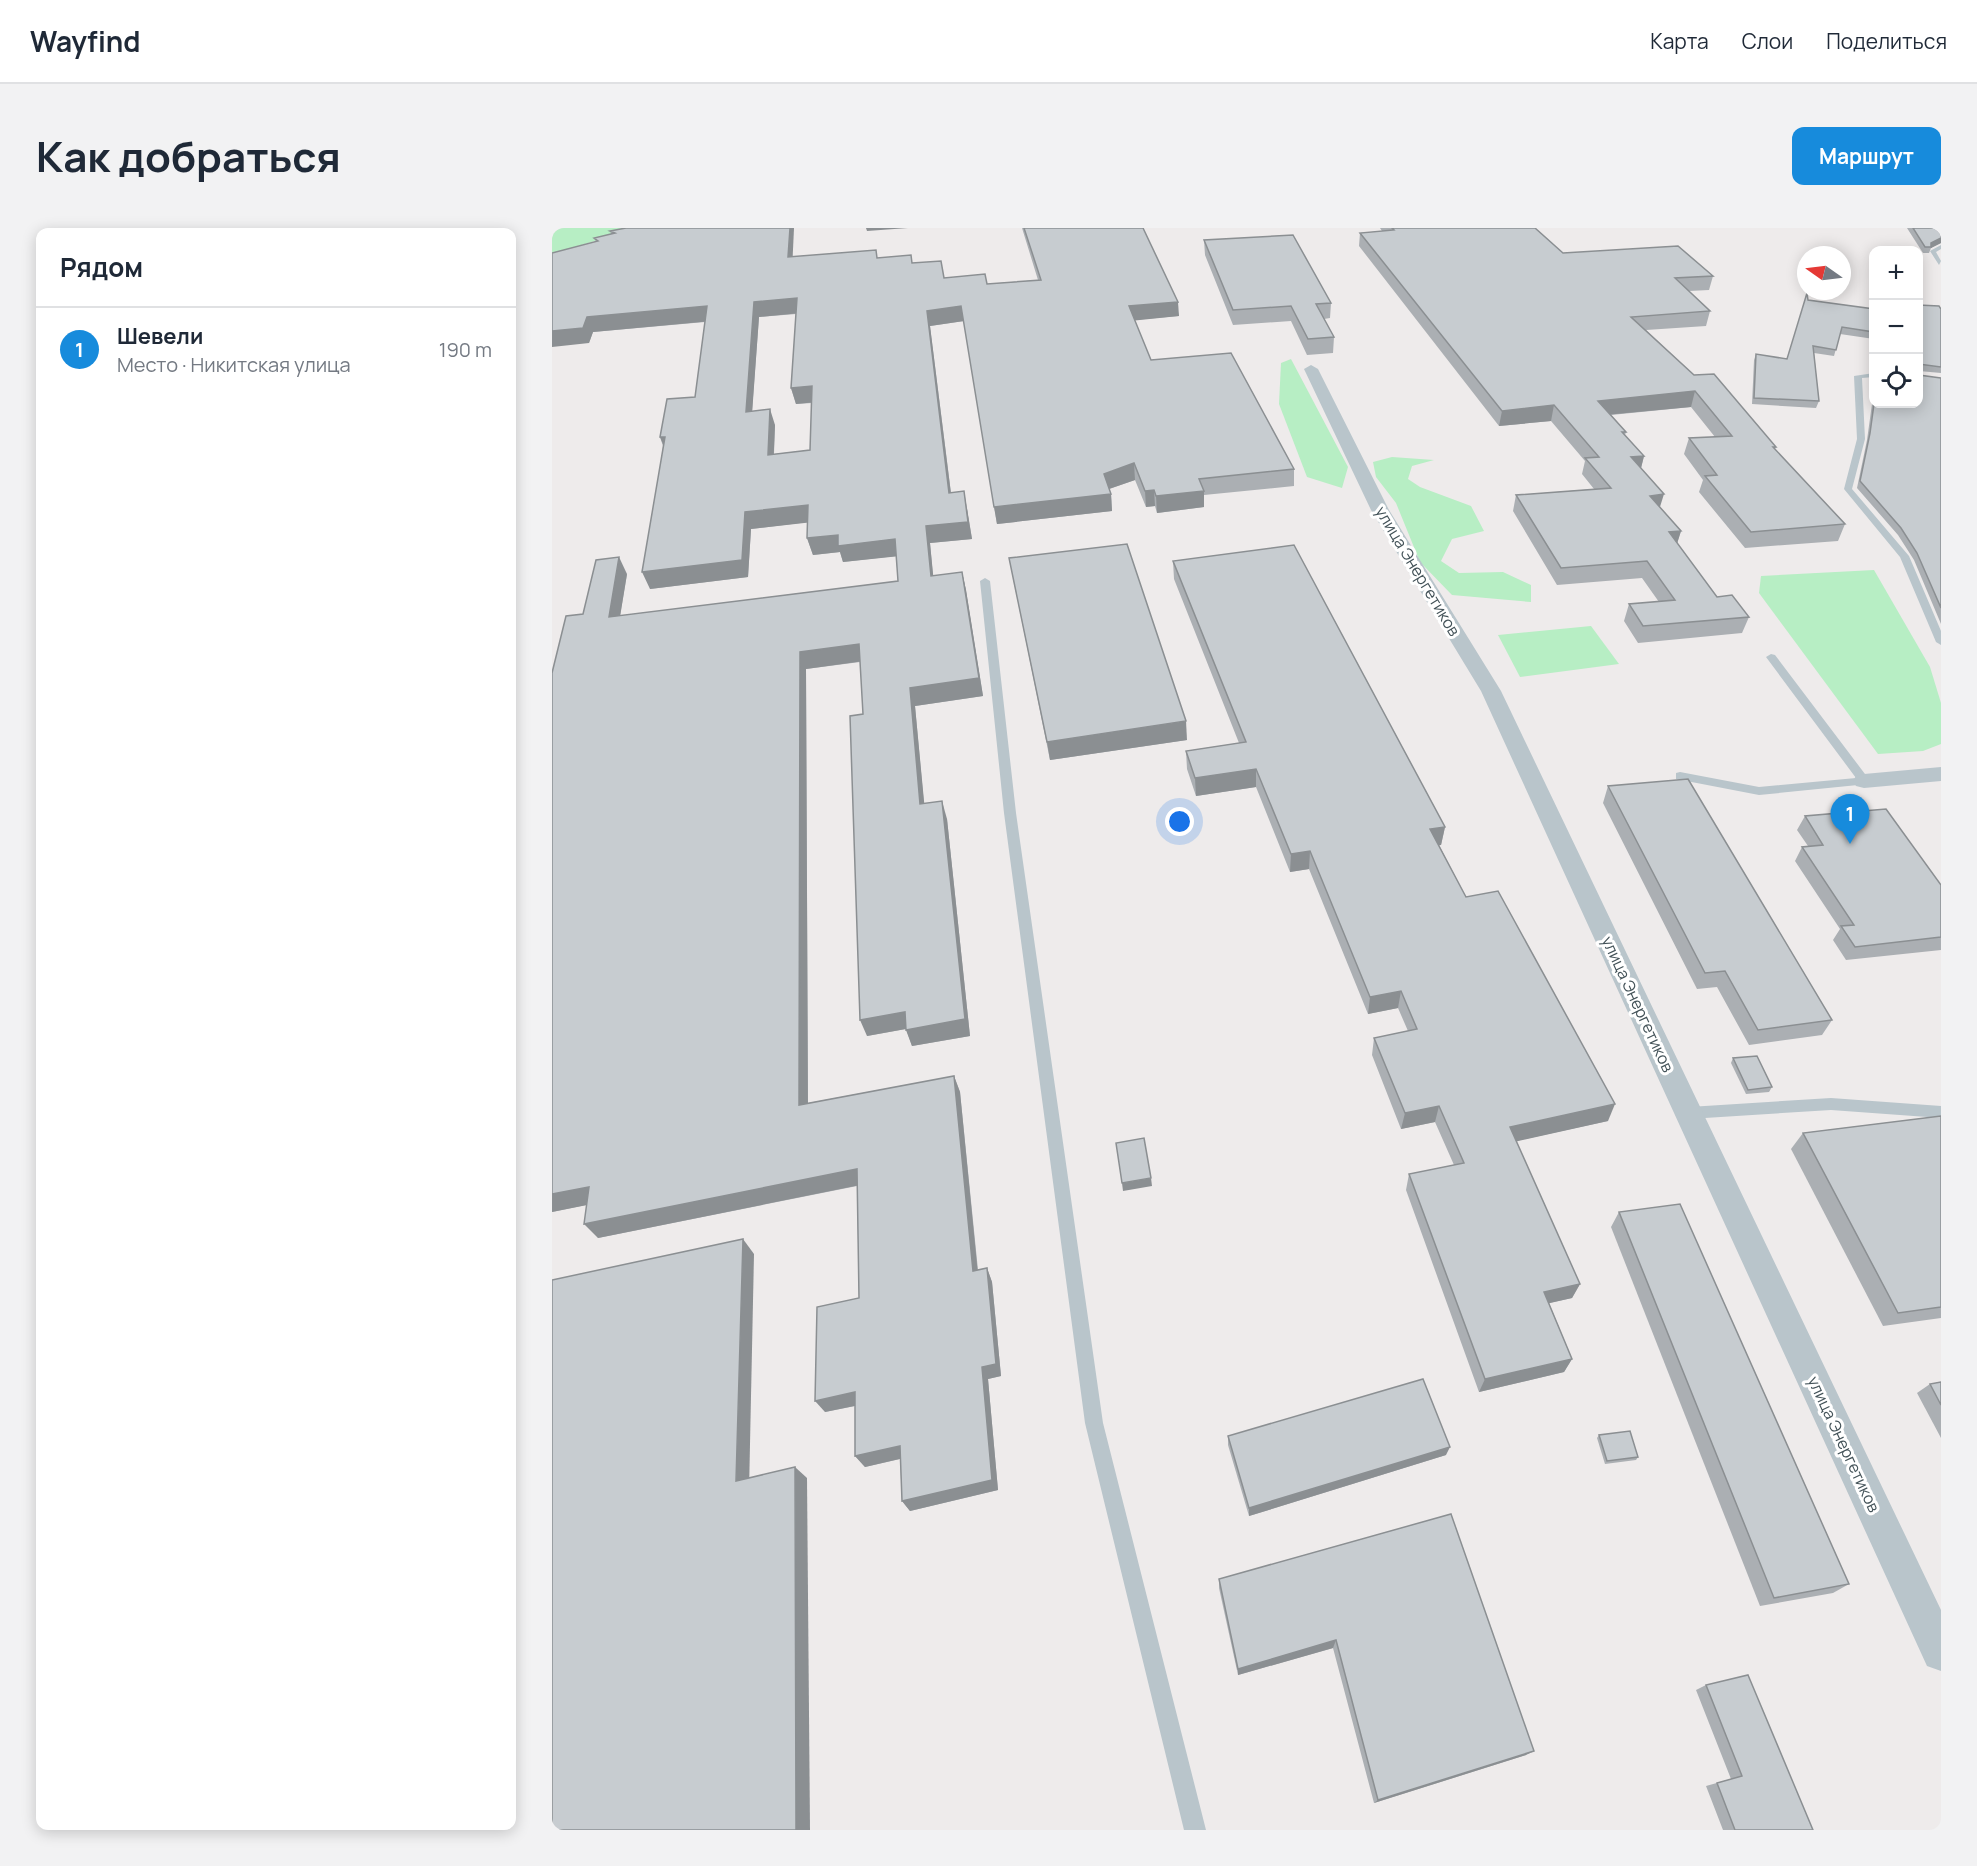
<!DOCTYPE html>
<html lang="ru">
<meta charset="utf-8">
<style>
:root{--surface:#fff;--page:#f2f2f3;--text:#1f2937;--muted:#747a83;--line:#e0e1e3;--accent:#178bdc}
body{margin:0;font-family:Manrope,sans-serif;background:var(--page);color:var(--text)}
.controls{position:absolute;right:18px;top:18px;display:grid;overflow:hidden;border-radius:12px;box-shadow:0 3px 15px #0003}
.controls button{width:54px;height:54px;display:grid;place-items:center;padding:0;border:0;border-bottom:2px solid var(--line);background:var(--surface);color:var(--text);font:30px sans-serif}
.compass{position:absolute;left:1245px;top:18px;width:54px;height:54px;border-radius:50%;background:var(--surface);box-shadow:0 3px 15px #0003;rotate:284deg}
.you{position:absolute;left:628px;top:594px;width:21px;height:21px;margin:-15px;border:4px solid #fff;border-radius:50%;background:#1a73e8;box-shadow:0 0 0 9px #1a73e833}
.badge{display:grid;place-items:center;width:39px;height:39px;border-radius:50%;background:var(--accent);color:#fff;font-size:20px;font-weight:700}
.pin{position:absolute;translate:-50% -50px;filter:drop-shadow(0 2px 3px #0008)}
.pin::after{content:'';position:absolute;top:32px;width:21px;height:18px;background:inherit;clip-path:polygon(0 0,100% 0,50% 100%)}
.list{margin:0;padding:0;list-style:none}
h2{display:flex;justify-content:space-between;align-items:center;height:78px;margin:0;padding:0 24px;font-size:26px}
h2 small{font-size:20px;font-weight:400;color:var(--muted)}
.list li{display:grid;grid-template-columns:39px 1fr auto;gap:18px;align-items:center;box-sizing:border-box;height:84px;padding:0 24px;border-top:2px solid var(--line)}
.list b{display:block;font-size:22px;white-space:nowrap}
.list p{margin:0;font-size:20px;white-space:nowrap;color:var(--muted)}
.list em{font-size:20px;font-style:normal;color:var(--muted)}
.icon{flex:none;width:33px;height:33px;fill:none;stroke:currentColor;stroke-width:2;stroke-linecap:round;stroke-linejoin:round}
.map{position:relative;flex:none;width:1389px;height:1602px;overflow:hidden;border-radius:12px}
header{display:flex;align-items:center;gap:36px;box-sizing:border-box;height:84px;padding:0 30px;background:var(--surface);border-bottom:2px solid var(--line)}
header strong{font-size:28px}
nav{display:flex;gap:33px;margin-inline-start:auto;font-size:21px}
.intro{display:flex;align-items:center;justify-content:space-between;box-sizing:border-box;height:144px;padding:0 36px}
h1{margin:0;font-size:42px}
.button{padding:15px 27px;border-radius:12px;background:var(--accent);color:#fff;font-size:21px;font-weight:700}
main{display:flex;gap:36px;padding:0 36px}
aside{flex:1;background:var(--surface);border-radius:12px;box-shadow:0 3px 15px #0003}
.map>svg:first-child{display:block}
.green{fill:#b7eec4}
.lines{fill:none;stroke-linecap:round;stroke-linejoin:round}
.service{fill:#b9c5cb;fill-rule:evenodd}
.minor{fill:#b9c5cb;fill-rule:evenodd}
.wall{fill:#abafb3;fill-rule:evenodd}
.shaded-wall{fill:#8b8f92}
.building{fill:#c7ccd0;stroke:#8b8f92;stroke-width:1.5;fill-rule:evenodd}
.labels{text-anchor:middle;dominant-baseline:central;stroke-width:6;stroke-linejoin:round;paint-order:stroke}
.street-label{font-size:16px;fill:#435258;stroke:#fff}
</style>
<header>
<strong>Wayfind</strong>
<nav><a>Карта</a><a>Слои</a><a>Поделиться</a></nav>
</header>
<div class="intro"><h1>Как добраться</h1><a class="button">Маршрут</a></div>
<main>
<aside>
<h2>Рядом<small></small></h2>
<ul class="list">
<li><span class="badge">1</span><div><b>Шевели</b><p>Место · Никитская улица</p></div><em>190 m</em></li>
</ul>
</aside>
<div class="map">
<svg width="1389" height="1602" viewBox="0 0 1389 1602">
<rect width="100%" height="100%" fill="#eeebeb"/>
<g class="green">
<polygon points="0,0 96,0 49,11 0,26"/>
<polygon points="739,131 796,239 790,260 755,249 727,176 729,135"/>
<polygon points="840,229 882,232 860,238 856,251 868,259 919,278 932,303 900,311 889,333 907,345 951,344 979,357 979,374 900,367 868,334 844,275 824,249 821,234"/>
<polygon points="1322,342 1378,439 1389,475 1389,516 1371,523 1326,526 1207,365 1209,348"/>
<polygon points="1039,398 1067,436 968,449 946,407"/>
</g>
<g class="lines">
<g class="service">
<polygon points="1389,17 1389,21 1384,24 1389,33 1387,37 1378,23"/>
<polygon points="1322,145 1322,149 1310,150 1313,211 1300,261 1357,328 1389,403 1389,417 1384,414 1348,329 1292,261 1305,211 1302,148"/>
<polygon points="433,350 438,353 464,585 551,1195 654,1602 632,1602 533,1195 452,585 428,353"/>
<polygon points="1219,426 1223,427 1316,550 1316,556 1207,567 1124,551 1124,545 1128,544 1207,559 1304,550 1214,429"/>
<polygon points="1279,870 1389,878 1389,890 1279,882 1137,891 1132,889 1130,885 1132,881 1137,879"/>
</g>
<g class="minor">
<polygon points="759,137 766,141 837,282 949,463 1389,1382 1389,1443 1375,1438 929,463 819,282 752,141"/>
<polygon points="1389,539 1389,553 1312,560 1304,558 1301,553 1304,548 1312,546"/>
</g>
</g>
<g class="wall">
<path d="M470 0H591L627 88 582 92 599 132 742 241V258L652 267V279L605 285 603 278 594 279 583 252 557 261 559 266 560 283 445 296 412 93 378 98 399 265 415 280 420 311 378 315 381 348 410 344 414 362 431 468 363 478 372 576 395 591 418 808 360 818 354 801 315 808 311 486 308 434 254 441 256 875 402 848 408 864 426 1042 435 1040 440 1054 449 1148 436 1151 446 1262 358 1283 350 1273 348 1231 313 1239 303 1228V1178L273 1184 307 1070 305 958 46 1010 34 977 0 984 31 386 75 346 68 388 346 353 344 328 291 334 288 324 261 327 255 310 256 294 199 301 196 349 98 361 111 218 108 209 143 169 153 94 41 104 37 115 44 14 42 10 59 6 58 3 241 28 326 30 359 27 360 35 392 50 435 56 486 52ZM244 86 239 160 244 176 260 175 258 222 222 226 223 197 200 183 207 89Z"/>
<polygon points="828,0 983,0 1011,25 1161,48 1157,62 1137,63 1158,83 1154,98 1094,102 1142,147 1224,219 1223,221 1293,296 1286,313 1193,320 1147,264 1151,252 1132,226 1137,210 1163,209 1139,179 1059,187 1074,204 1073,207 1092,228 1089,240 1108,279 1129,303 1125,315 1165,369 1197,389 1190,405 1086,415 1072,393 1077,376 1107,374 1090,350 1005,357 961,283 964,267 1042,261 1030,246 1033,233 999,193 947,198 807,18 808,5 830,3"/>
<polygon points="1355,0 1387,0 1389,2 1389,15 1379,20 1377,25 1371,25"/>
<polygon points="652,12 779,75 778,90 772,91 782,109 781,125 755,127 739,93 681,97 653,27"/>
<polygon points="1256,72 1322,81 1322,111 1288,106 1282,128 1262,125 1267,173 1264,180 1200,176 1202,132 1204,126 1235,131"/>
<polygon points="1366,77 1389,81 1389,145 1367,143 1367,147 1389,150 1389,396 1362,332 1346,307 1305,260 1315,212 1320,176 1318,157 1320,150 1322,150 1322,176 1366,176"/>
<polygon points="457,330 635,512 498,532"/>
<polygon points="621,333 893,599 889,617 887,617 914,669 1056,893 964,913 1028,1056 1020,1070 997,1075 1020,1131 1012,1144 927,1164 854,962 857,946 902,937 883,894 849,901 820,827 822,810 856,803 846,780 816,786 757,641 738,644 704,559 644,568 635,541 634,523 687,515 622,351"/>
<polygon points="1056,558 1280,792 1270,807 1197,817 1165,759 1145,761 1051,575"/>
<polygon points="1253,588 1389,657 1389,722 1294,732 1281,712 1288,701 1243,633 1250,619 1256,618 1245,602"/>
<polygon points="1181,830 1220,859 1217,864 1194,866 1179,835"/>
<polygon points="1389,888 1389,1090 1331,1098 1239,921 1251,905"/>
<polygon points="1067,984 1297,1356 1281,1365 1208,1378 1059,999"/>
<polygon points="1389,1154 1389,1210 1365,1165 1378,1156"/>
<polygon points="1047,1207 1086,1229 1084,1232 1053,1236 1045,1210"/>
<polygon points="676,1208 894,1227 697,1288 676,1217"/>
<polygon points="899,1286 974,1527 822,1575 781,1420 686,1447 667,1360 667,1351"/>
<polygon points="1154,1457 1261,1602 1171,1602 1154,1558 1179,1551 1144,1462"/>
</g>
<g class="shaded-wall">
<polygon points="238,0 242,0 240,43 236,29"/>
<polygon points="314,0 356,0 315,3"/>
<polygon points="1389,10 1389,15 1379,20 1379,15"/>
<polygon points="245,70 249,85 207,89 199,200 194,184 202,74"/>
<polygon points="626,74 627,88 578,93 577,78"/>
<polygon points="155,78 160,93 41,104 37,115 0,119 0,103 35,89"/>
<polygon points="409,78 412,93 378,98 401,282 397,265 375,83"/>
<polygon points="260,158 265,174 244,176 239,160"/>
<polygon points="1143,163 1139,179 1042,188 1046,173"/>
<polygon points="1002,177 999,193 947,198 950,183"/>
<polygon points="218,181 223,197 221,243 216,227"/>
<polygon points="108,209 113,209 115,226"/>
<polygon points="1092,228 1088,244 1079,229"/>
<polygon points="582,235 583,252 554,262 552,246"/>
<polygon points="602,262 603,278 594,279 593,263"/>
<polygon points="412,263 420,311 378,315 383,366 379,348 374,298"/>
<polygon points="652,263 652,279 605,285 604,268"/>
<polygon points="559,266 560,283 445,296 442,279"/>
<polygon points="1112,266 1107,282 1098,268"/>
<polygon points="256,277 261,294 199,301 196,349 98,361 90,344 193,284"/>
<polygon points="1129,303 1124,319 1117,304"/>
<polygon points="286,307 343,311 348,328 291,334 288,324 261,327 255,310"/>
<polygon points="67,329 75,346 65,407 57,389"/>
<polygon points="410,344 414,362 431,468 363,478 374,594 368,576 358,460"/>
<polygon points="307,416 312,433 254,441 256,893 247,877 248,424"/>
<polygon points="634,493 635,512 498,532 495,514"/>
<polygon points="704,541 704,559 644,568 643,550"/>
<polygon points="390,573 395,591 418,808 360,818 354,802"/>
<polygon points="893,599 889,617 875,619 878,601"/>
<polygon points="758,623 757,641 738,644 739,626"/>
<polygon points="849,763 846,780 816,786 818,769"/>
<polygon points="353,784 359,800 315,808 308,792"/>
<polygon points="402,848 408,864 427,1057 421,1043"/>
<polygon points="1063,876 1056,893 953,916 958,899"/>
<polygon points="887,878 883,894 849,901 853,885"/>
<polygon points="305,941 313,956 46,1010 32,996"/>
<polygon points="599,950 600,958 571,963 570,955"/>
<polygon points="37,959 50,974 0,984 0,966"/>
<polygon points="191,1011 202,1026 197,1264 184,1253"/>
<polygon points="435,1040 440,1054 449,1148 436,1151 446,1262 358,1283 350,1273 430,1139"/>
<polygon points="1028,1056 1020,1070 985,1078 992,1064"/>
<polygon points="1020,1131 1012,1144 927,1164 933,1151"/>
<polygon points="303,1164 312,1176 273,1184 263,1173"/>
<polygon points="348,1218 356,1229 313,1239 303,1228"/>
<polygon points="898,1219 894,1227 697,1288 697,1280"/>
<polygon points="243,1239 255,1250 258,1602 244,1602"/>
<polygon points="784,1412 781,1420 686,1447 686,1441"/>
<polygon points="982,1523 974,1527 822,1575 826,1572"/>
</g>
<g class="building">
<path d="M74 0H238L236 29 324 22 325 30 359 27 360 35 389 33 392 50 433 46 435 56 489 52 472 0H591L626 74 577 78 599 132 679 125 742 241 647 251 652 263 604 268 602 262 593 263 582 235 552 246 559 266 442 279 409 78 375 83 397 265 412 263 416 294 374 298 379 348 410 344 427 450 358 460 368 576 390 573 413 791 354 802 353 784 308 792 298 488 311 486 307 416 248 424 247 877 402 848 421 1043 435 1040 444 1136 430 1139 440 1252 350 1273 348 1218 303 1228V1164L263 1173 265 1079 307 1070 305 941 32 996 37 959 0 966V445L14 388 31 386 44 332 67 329 57 389 346 353 343 311 286 318V307L255 310 256 277 193 284 190 332 90 344 113 209H108L115 171 143 169 155 78 35 89 31 100 0 103V25L46 13 42 10 63 5 58 3ZM245 70 239 160 260 158 258 222 216 227 218 181 194 184 202 74Z"/>
<polygon points="840,0 983,0 1011,25 1126,18 1161,48 1123,50 1158,83 1079,89 1142,147 1162,146 1224,219 1221,219 1293,296 1199,304 1153,248 1165,247 1137,210 1180,208 1143,163 1046,173 1074,204 1070,204 1092,228 1079,229 1112,266 1098,268 1129,303 1117,304 1165,369 1180,367 1197,389 1091,398 1077,376 1123,372 1095,333 1009,340 964,267 1059,260 1033,230 1047,229 1002,177 950,183 808,5 842,2"/>
<polygon points="1361,0 1387,0 1389,2 1389,10 1379,15 1379,19 1373,19"/>
<polygon points="741,7 779,75 764,76 782,109 756,111 739,78 681,82 652,12"/>
<polygon points="1255,65 1256,72 1322,81 1322,104 1290,99 1284,122 1261,118 1267,173 1202,170 1204,126 1235,131"/>
<polygon points="1366,77 1387,78 1389,81 1389,139 1367,136 1367,147 1389,150 1389,380 1365,325 1349,300 1308,253 1318,205 1322,176 1366,176"/>
<polygon points="575,316 634,493 495,514 457,330"/>
<polygon points="742,317 893,599 878,601 914,669 946,663 1063,876 958,899 1028,1056 992,1064 1020,1131 933,1151 857,946 912,935 887,878 853,885 822,810 865,801 849,763 818,769 758,623 739,626 704,541 643,550 634,523 694,514 621,333"/>
<polygon points="1136,551 1280,792 1206,802 1173,743 1153,745 1056,558"/>
<polygon points="1334,581 1389,657 1389,709 1303,719 1289,698 1302,697 1250,619 1271,617 1253,588"/>
<polygon points="1205,828 1220,859 1196,862 1181,830"/>
<polygon points="1389,888 1389,1079 1346,1085 1251,905"/>
<polygon points="592,910 599,950 570,955 564,915"/>
<polygon points="1128,976 1297,1356 1222,1370 1067,984"/>
<polygon points="191,1011 184,1253 243,1239 244,1602 0,1602 0,1052"/>
<polygon points="871,1151 898,1219 697,1280 676,1208"/>
<polygon points="1389,1154 1389,1177 1378,1156"/>
<polygon points="1078,1203 1086,1229 1055,1233 1047,1207"/>
<polygon points="899,1286 982,1523 826,1572 784,1412 686,1441 667,1351"/>
<polygon points="1196,1447 1261,1602 1183,1602 1165,1555 1190,1548 1154,1457"/>
</g>
<g class="labels">
<g class="street-label">
<text transform="translate(866 343) rotate(59)">улица Энергетиков</text>
<text transform="translate(1086 776) rotate(65)">улица Энергетиков</text>
<text transform="translate(1292 1216) rotate(65)">улица Энергетиков</text>
</g>
</g>
</svg>
<div class="controls">
<button>+</button>
<button>−</button>
<button><svg class="icon" aria-label="locate" viewBox="0 0 24 24"><circle cx="12" cy="12" r="6"/><path d="M12 2v4M12 18v4M2 12h4M18 12h4"/></svg></button>
</div>
<svg class="compass" viewBox="-18 -18 36 36"><path d="M0-13l5 13h-10z" fill="#e53935"/><path d="M0 13l5-13h-10z" fill="#747a83"/></svg>
<div class="you"></div>
<div class="pin badge" style="left:1298px;top:616px">1</div>
</div>
</main>
